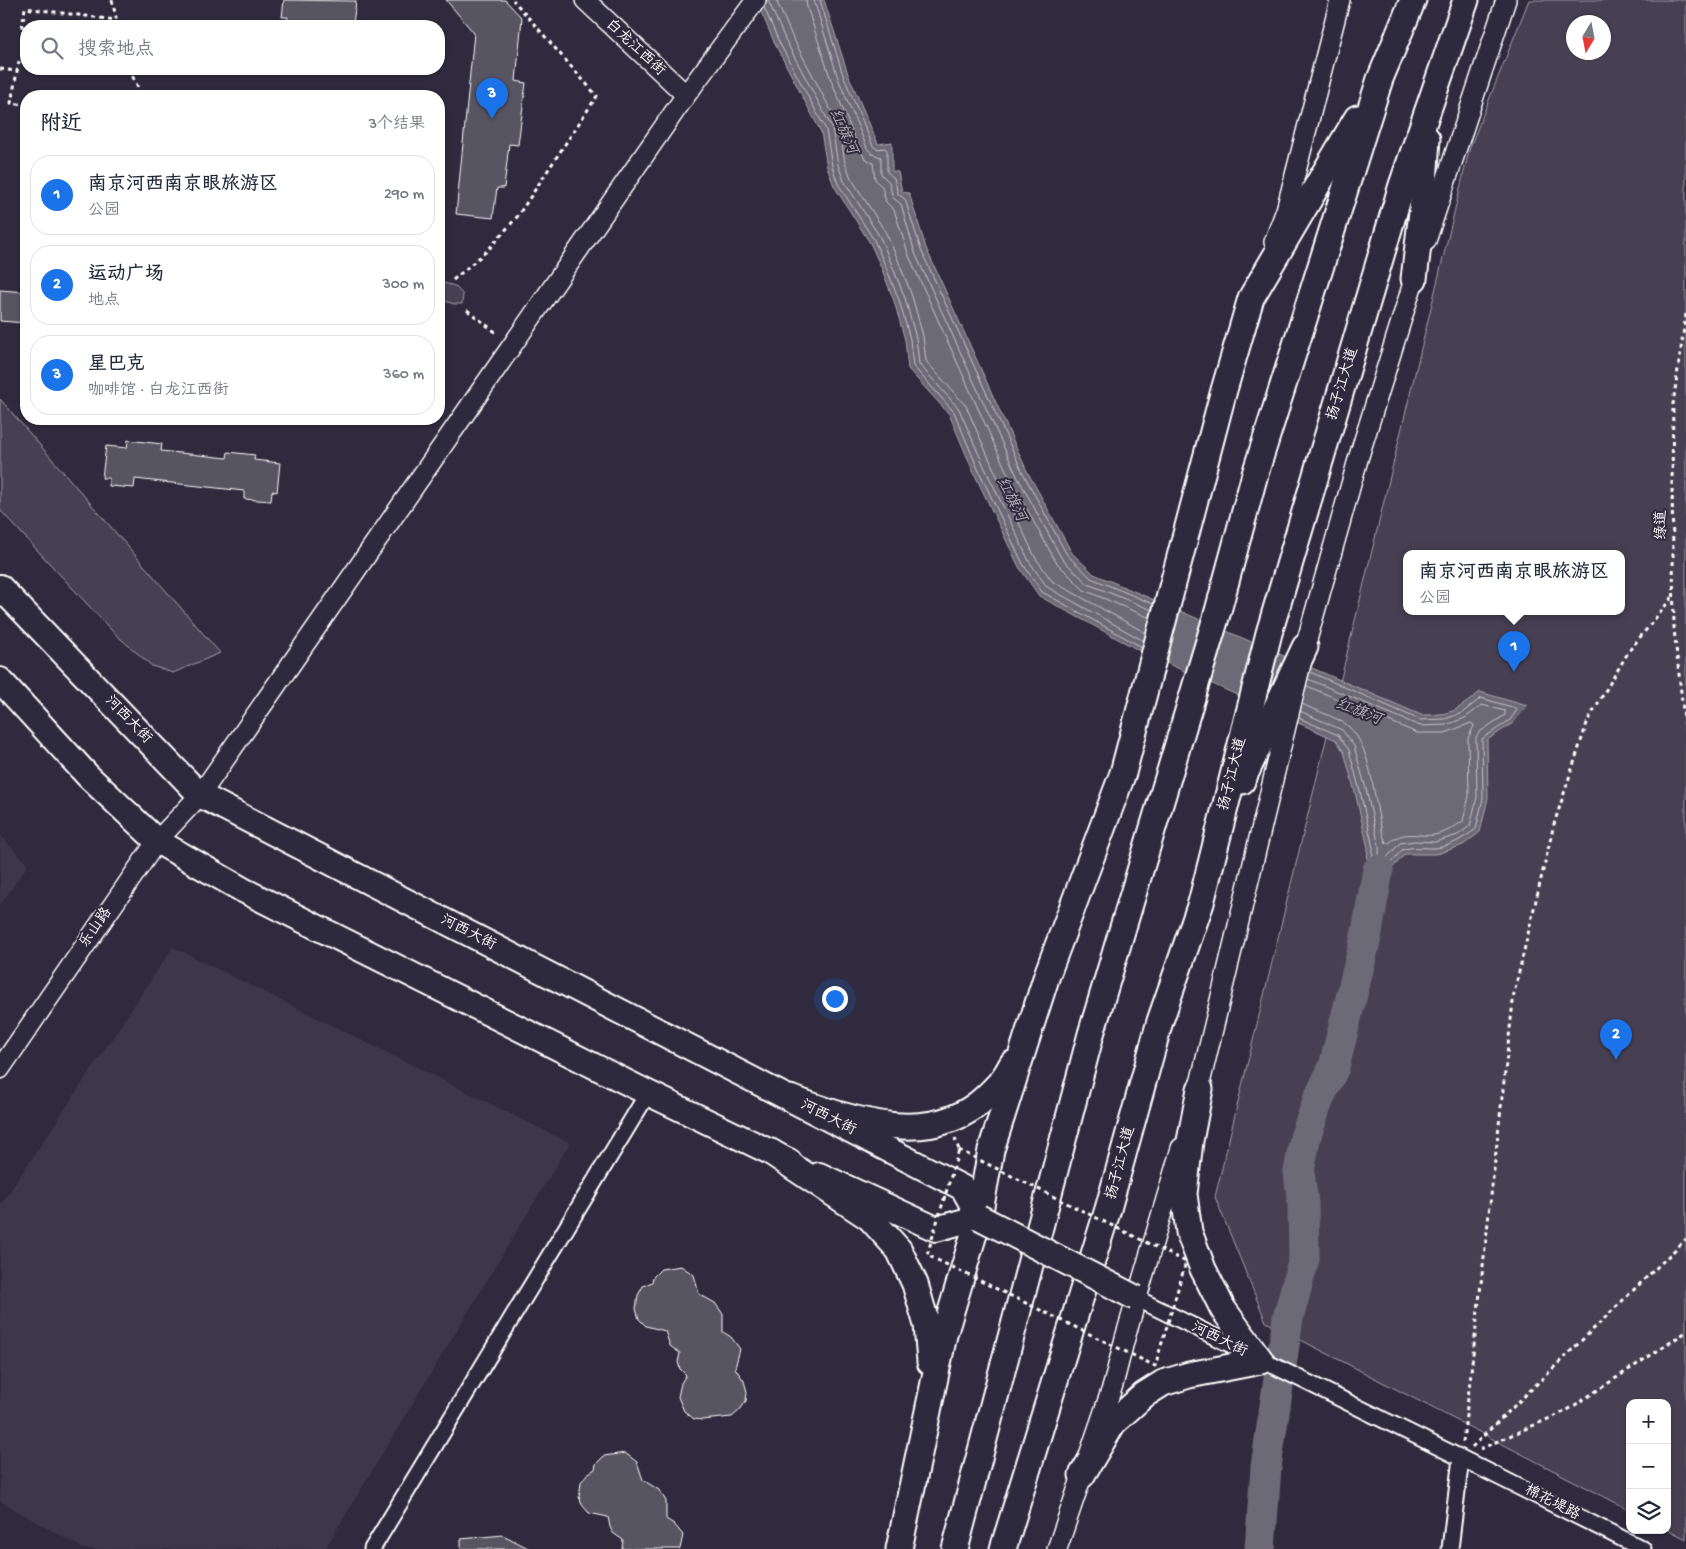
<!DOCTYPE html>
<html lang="zh">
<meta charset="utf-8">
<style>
:root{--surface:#fff;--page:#f6f6f7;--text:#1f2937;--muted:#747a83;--line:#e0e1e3;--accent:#1a73e8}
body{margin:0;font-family:"Gochi Hand","LXGW WenKai TC",sans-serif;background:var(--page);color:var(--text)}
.controls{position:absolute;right:15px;bottom:15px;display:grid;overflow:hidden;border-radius:10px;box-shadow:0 1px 4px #0004}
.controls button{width:45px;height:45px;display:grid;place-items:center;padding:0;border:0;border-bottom:1px solid var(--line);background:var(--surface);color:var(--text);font:25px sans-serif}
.compass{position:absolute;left:1566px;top:15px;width:45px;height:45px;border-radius:50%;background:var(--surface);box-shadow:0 1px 4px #0004;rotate:190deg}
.you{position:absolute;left:834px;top:998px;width:18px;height:18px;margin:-12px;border:4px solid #fff;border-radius:50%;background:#1a73e8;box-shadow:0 0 0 8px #1a73e833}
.badge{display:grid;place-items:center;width:32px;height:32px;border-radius:50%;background:var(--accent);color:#fff;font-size:16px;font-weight:700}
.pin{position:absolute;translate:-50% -41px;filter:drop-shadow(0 1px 2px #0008)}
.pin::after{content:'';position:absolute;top:26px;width:18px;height:15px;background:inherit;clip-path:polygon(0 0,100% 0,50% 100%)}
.popup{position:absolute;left:1403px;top:550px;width:222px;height:65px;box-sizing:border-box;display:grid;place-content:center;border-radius:10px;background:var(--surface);filter:drop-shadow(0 1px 4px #0005);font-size:16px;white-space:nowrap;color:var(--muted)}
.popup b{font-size:19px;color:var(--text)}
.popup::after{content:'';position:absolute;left:50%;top:100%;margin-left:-10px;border:10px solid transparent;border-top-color:var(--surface)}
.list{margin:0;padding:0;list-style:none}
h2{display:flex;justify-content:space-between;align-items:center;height:65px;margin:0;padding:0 20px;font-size:21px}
h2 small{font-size:16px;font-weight:400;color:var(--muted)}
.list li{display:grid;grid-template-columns:32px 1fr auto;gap:15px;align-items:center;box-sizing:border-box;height:80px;margin:0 10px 10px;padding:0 10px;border:1px solid var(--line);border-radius:20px}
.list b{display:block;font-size:19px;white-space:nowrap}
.list p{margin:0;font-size:16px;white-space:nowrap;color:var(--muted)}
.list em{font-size:16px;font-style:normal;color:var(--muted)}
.icon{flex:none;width:28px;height:28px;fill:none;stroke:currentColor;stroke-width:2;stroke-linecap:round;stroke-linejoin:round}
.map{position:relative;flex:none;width:1686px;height:1549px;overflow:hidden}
.search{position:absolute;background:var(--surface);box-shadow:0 1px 4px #0004;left:20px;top:20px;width:425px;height:55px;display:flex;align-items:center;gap:12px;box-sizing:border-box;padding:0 18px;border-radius:20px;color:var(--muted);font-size:19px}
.panel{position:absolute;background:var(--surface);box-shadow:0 1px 4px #0004;left:20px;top:90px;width:425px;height:335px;border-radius:20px}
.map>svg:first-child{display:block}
.built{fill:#3c3749}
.green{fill:#464152;stroke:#a2a0a8;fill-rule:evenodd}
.water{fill:#6d6a77;stroke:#a7a6ad}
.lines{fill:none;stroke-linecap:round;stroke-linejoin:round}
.shore{stroke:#c5c3c9;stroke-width:1}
.river{stroke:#6d6a77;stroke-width:31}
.building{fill:#595564;stroke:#fff}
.minor-casing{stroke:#fff;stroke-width:19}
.tertiary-casing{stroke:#fff;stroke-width:22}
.primary-casing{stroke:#fff;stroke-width:28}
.trunk-casing{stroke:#fff;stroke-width:29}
.path{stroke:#fff;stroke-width:3;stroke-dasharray:4 4;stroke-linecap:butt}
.minor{stroke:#2f2a3d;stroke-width:15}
.tertiary{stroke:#2f2a3d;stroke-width:19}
.primary{stroke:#2f2a3d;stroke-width:24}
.trunk{stroke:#2f2a3d;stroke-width:25}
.primary-bridge-casing{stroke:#fff;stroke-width:28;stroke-linecap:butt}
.path-bridge{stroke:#fff;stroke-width:3;stroke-dasharray:4 4;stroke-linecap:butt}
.primary-bridge{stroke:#2f2a3d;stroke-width:24}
.labels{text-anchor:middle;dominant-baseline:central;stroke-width:4;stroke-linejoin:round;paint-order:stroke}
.street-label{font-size:15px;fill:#fff;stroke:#2f2a3d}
.water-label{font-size:16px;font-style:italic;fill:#b6b4bb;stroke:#2f2a3d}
</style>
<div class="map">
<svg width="1686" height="1549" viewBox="0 0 1686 1549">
<rect width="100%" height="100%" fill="#2f2a3d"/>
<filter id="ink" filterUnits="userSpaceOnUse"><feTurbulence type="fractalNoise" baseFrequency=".02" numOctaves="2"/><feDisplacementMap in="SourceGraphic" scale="10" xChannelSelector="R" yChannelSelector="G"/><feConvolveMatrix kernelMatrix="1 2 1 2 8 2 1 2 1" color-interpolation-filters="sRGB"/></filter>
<g filter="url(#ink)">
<g class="built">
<polygon points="0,835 28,865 0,905"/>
<polygon points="173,947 570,1143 325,1549 84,1549 0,1501 0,1206"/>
</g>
<g class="green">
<path d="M1529 0H1686V1539L1667 1529V1403H1630V1510L1266 1322 1215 1197 1470 147ZM1574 22H1604V52H1574ZM1406 553H1622V611H1406Z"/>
<polygon points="444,283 455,286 463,295 462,304 454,304 445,301 439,290"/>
<polygon points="0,399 220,653 173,673 152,666 114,633 0,510"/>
</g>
<path class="water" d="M756 0H824L848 74 878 144 892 142V171L898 172 902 192 909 193 926 248 1027 471 1072 553 1094 574 1421 715C1452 715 1456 711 1480 692L1527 706 1513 723 1487 740 1488 798 1480 832 1463 845 1437 854H1405L1387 874 1378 915 1362 907 1366 877 1368 848 1355 792 1344 752 1336 740 1142 652 1039 596 1019 567 973 471 949 414 908 369 905 340 894 301 881 267 870 243 834 186 827 167 821 132 775 44Z"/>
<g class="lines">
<g class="shore">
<polyline points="768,0 785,39 832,128 838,165 844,181 880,237 891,263 905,298 916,338 919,364 959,409 984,466 1029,561 1047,587 1144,641"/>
<polyline points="776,0 792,36 839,126 845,163 851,178 886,233 898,260 912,296 923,336 926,361 966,406 991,463 1035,557 1052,581 1146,633"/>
<polyline points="806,0 807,7 831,80 860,151 865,158 873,163 875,179 882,187 886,202 894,210 909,256 1010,479 1056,562 1084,590 1150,618"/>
<polyline points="814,0 838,78 867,148 872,154 881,157 881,174 889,182 893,198 901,204 915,253 1017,476 1062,559 1088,584 1152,610"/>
<polyline points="820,0 843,75 873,146 877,149 885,148 887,150 887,172 894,178 898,194 905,199 921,250 1023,473 1067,555 1091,578 1153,604"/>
<polyline points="764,7 779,42 826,130 832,166 838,184 874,240 885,265 899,300 910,339 913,366 954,412 978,469 1023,564 1042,592 1142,647"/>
<path d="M1302 704C1314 710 1339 718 1348 726 1375 749 1373 811 1386 843H1389C1403 829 1418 837 1434 835 1445 833 1455 827 1463 821L1469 796 1468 738 1474 726 1473 724 1471 723 1445 733H1417L1307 686"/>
<polyline points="1300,711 1342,730 1354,746 1366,789 1379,846 1379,862 1383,862 1400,843 1415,841 1435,842 1458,835 1470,826 1477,797 1476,737 1481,731 1505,715 1505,711 1482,705 1465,718 1446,725 1420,726 1308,679"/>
<path d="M1299 718 1338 735 1349 750 1360 791 1373 848 1371 877 1368 903 1373 906 1375 904 1383 872 1402 850C1412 846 1423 848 1433 848 1448 848 1464 838 1476 829L1483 798 1482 739 1510 720 1517 710 1515 708 1481 698 1462 713 1445 719 1420 720 1310 672"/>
</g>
<polyline class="river" points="1260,1549 1266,1467 1288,1318 1304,1259 1303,1204 1299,1172 1305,1138 1319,1098 1334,1067 1366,937 1378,870"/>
</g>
<g class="building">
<polygon points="284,0 356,1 353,24 350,23 349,26 286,26 288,17 282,17"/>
<polygon points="446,0 505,0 522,18 516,81 526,83 518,145 509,144 504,188 497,188 493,218 456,214 474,33"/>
<polygon points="0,290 26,292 26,323 0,321"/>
<polygon points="128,440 162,444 161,451 227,458 228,452 255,455 254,460 280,463 277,492 272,491 271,501 244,499 244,491 135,479 134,488 109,486 109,478 102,478 106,446 127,448"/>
<polygon points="681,1266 694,1275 699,1294 715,1303 723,1314 723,1332 731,1337 740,1349 735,1368 744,1381 747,1392 746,1401 740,1410 732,1417 702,1420 694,1419 684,1411 678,1397 681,1383 686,1375 680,1369 678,1362 680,1353 670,1346 665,1331 646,1326 639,1319 636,1309 638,1295 643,1286 652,1282 653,1277 661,1269"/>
<polygon points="625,1453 637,1462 643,1480 659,1490 666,1501 666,1519 674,1524 683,1535 680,1549 622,1549 623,1540 613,1533 610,1527 608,1517 589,1513 583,1506 579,1497 581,1482 587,1474 595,1469 596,1464 604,1456"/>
<polygon points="503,1535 530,1549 461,1549 461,1539"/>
</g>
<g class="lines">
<defs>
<g id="minor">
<polyline points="1136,1298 1461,1458 1643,1549"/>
<polyline points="372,1549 648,1093"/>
<polyline points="1450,1549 1461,1458"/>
</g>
<g id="tertiary">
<polyline points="585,0 686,95"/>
<polyline points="1426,241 1506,0"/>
<polyline points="1274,242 1286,210 1340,0"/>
<polyline points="0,1069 157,841 200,795 686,95 756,0"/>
<polyline points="1196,1100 1305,647 1359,456 1418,267"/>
<polyline points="1057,1549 1113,1385 1125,1338 1181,1148"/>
</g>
<g id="primary">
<polyline points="0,587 200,795 963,1188 979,1217 936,1229 819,1175"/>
<polyline points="0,680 88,776 157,841 243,890 648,1093 789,1161"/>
</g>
<g id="trunk">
<polyline points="1414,279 1422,212 1427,139"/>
<polyline points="1242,781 1305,647"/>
<path d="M790 1098C852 1120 932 1149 986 1097 998 1085 1004 1080 1012 1064"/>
<polyline points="771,1152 870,1218 899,1250 915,1284 927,1325 930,1362"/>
<polyline points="1082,1475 1113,1423 1144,1395 1163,1383 1189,1375 1261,1361 1223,1309 1203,1269 1189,1232 1184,1194 1190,1141 1200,1089"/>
<polyline points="899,1549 944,1335 979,1217 991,1150 1048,972 1123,773 1224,390 1251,298 1357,118"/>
<polyline points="955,1549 1091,1034 1218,611 1255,474 1380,79 1413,0"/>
<polyline points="1003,1549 1108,1209 1160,1021 1201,903 1269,633 1402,185 1466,0"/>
</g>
</defs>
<use href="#minor" class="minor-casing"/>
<use href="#tertiary" class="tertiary-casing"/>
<use href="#primary" class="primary-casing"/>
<use href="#trunk" class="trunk-casing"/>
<g class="path">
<polyline points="112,0 118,26"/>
<polyline points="22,28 25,8 116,20"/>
<polyline points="19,61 11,103 26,105"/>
<polyline points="0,69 17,71"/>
<polyline points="129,69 142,96"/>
<polyline points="453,280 488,250 517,217 597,96 513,0"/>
<polyline points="467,310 498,334"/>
<polyline points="1686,314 1673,404 1672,483 1674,629 1686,737"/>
<polyline points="955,1138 959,1150"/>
<polyline points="1463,1442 1514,993 1554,824 1588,720 1629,651 1674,595"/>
<polyline points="1472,1447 1686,1239"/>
<polyline points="1480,1449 1566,1411 1686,1332"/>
</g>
<use href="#minor" class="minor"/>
<use href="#tertiary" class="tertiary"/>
<use href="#primary" class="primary"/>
<use href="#trunk" class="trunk"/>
<defs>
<polyline id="primary-bridge" points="979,1217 1136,1298"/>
</defs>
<use href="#primary-bridge" class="primary-bridge-casing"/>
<polygon class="path-bridge" points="959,1150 1186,1262 1155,1366 927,1255"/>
<use href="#primary-bridge" class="primary-bridge"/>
</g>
</g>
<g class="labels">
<g class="street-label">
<text transform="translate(635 48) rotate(43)">白龙江西街</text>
<text transform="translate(1343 384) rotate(-73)">扬子江大道</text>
<text transform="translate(1662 525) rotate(-91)">绿道</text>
<text transform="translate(128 720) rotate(46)">河西大街</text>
<text transform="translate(1233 774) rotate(-76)">扬子江大道</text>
<text transform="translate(96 928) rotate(-55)">乐山路</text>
<text transform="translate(468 933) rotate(27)">河西大街</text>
<text transform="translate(828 1118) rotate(27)">河西大街</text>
<text transform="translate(1121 1163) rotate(-75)">扬子江大道</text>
<text transform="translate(1219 1340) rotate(26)">河西大街</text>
<text transform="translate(1552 1503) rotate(27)">棉花堤路</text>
</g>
<g class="water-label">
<text transform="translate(842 132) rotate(66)">红旗河</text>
<text transform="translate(1010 500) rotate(63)">红旗河</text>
<text transform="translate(1358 713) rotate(21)">红旗河</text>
</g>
</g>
</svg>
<div class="controls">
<button>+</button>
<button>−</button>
<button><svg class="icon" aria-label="layers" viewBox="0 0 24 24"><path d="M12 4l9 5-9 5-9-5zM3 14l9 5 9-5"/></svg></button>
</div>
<svg class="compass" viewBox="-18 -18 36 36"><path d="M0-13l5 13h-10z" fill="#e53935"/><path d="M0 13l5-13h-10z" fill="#747a83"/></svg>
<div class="you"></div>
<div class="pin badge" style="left:1514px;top:672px">1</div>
<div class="popup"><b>南京河西南京眼旅游区</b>公园</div>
<div class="pin badge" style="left:1616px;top:1060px">2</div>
<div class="pin badge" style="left:492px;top:119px">3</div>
<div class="search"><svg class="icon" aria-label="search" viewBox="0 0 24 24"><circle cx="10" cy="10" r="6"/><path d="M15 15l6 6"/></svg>搜索地点</div>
<section class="panel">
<h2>附近<small>3个结果</small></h2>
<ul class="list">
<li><span class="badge">1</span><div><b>南京河西南京眼旅游区</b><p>公园</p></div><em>290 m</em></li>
<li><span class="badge">2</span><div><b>运动广场</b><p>地点</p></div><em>300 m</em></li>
<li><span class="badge">3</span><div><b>星巴克</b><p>咖啡馆 · 白龙江西街</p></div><em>360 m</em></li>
</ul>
</section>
</div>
